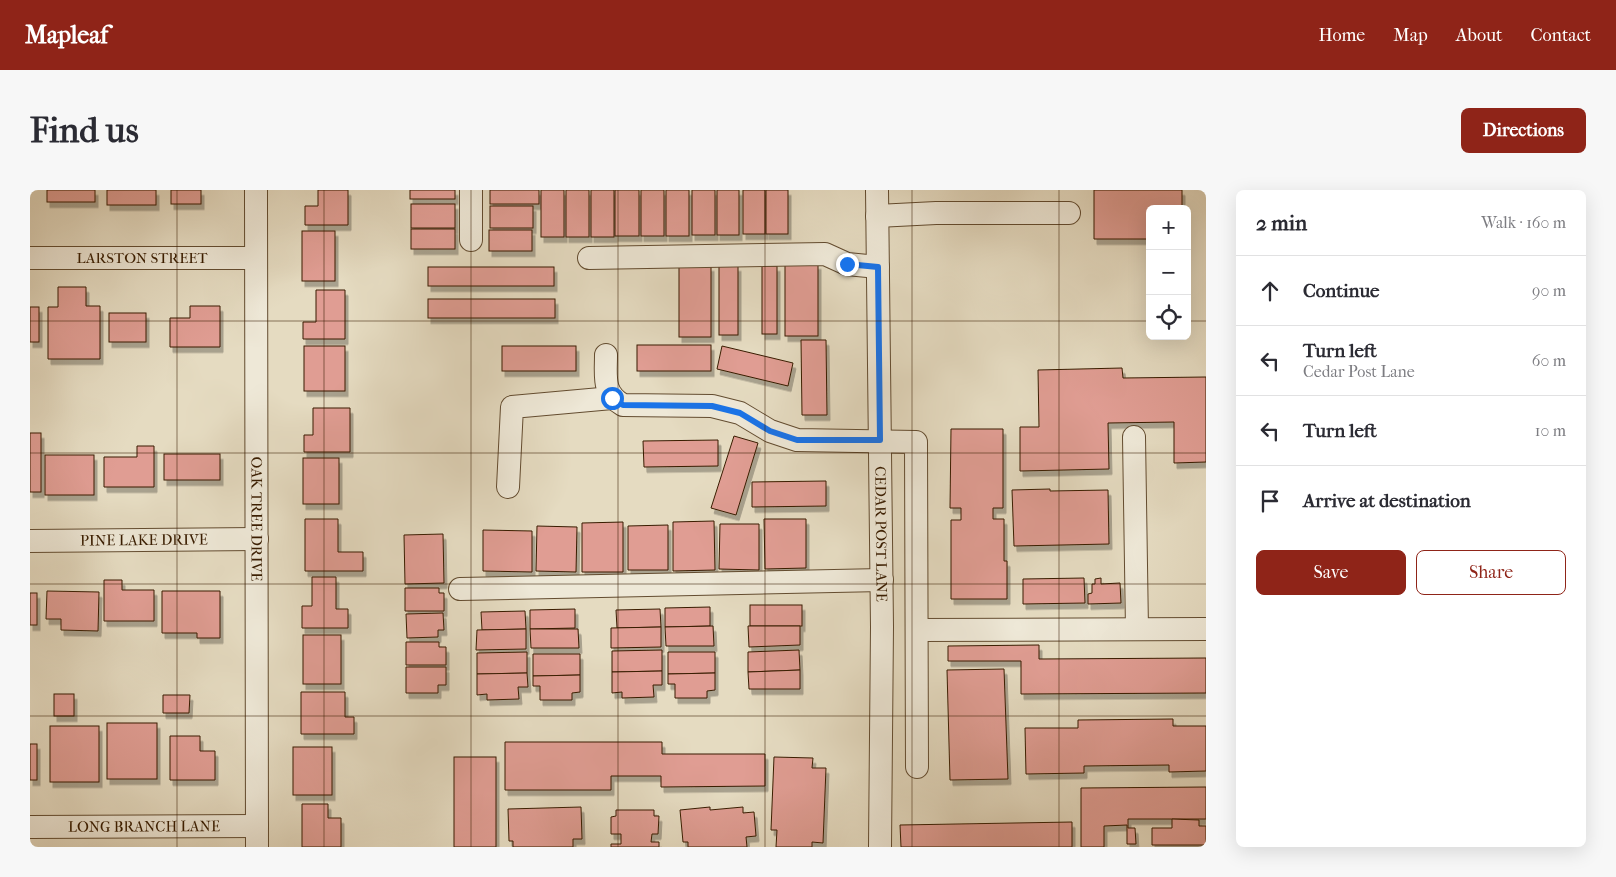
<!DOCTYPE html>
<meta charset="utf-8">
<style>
:root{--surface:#fff;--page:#f7f7f7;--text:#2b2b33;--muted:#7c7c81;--line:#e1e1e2;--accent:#8f2418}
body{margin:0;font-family:"IM FELL French Canon",serif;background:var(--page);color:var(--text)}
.controls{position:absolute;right:15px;top:15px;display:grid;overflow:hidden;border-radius:8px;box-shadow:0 5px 20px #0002}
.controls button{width:45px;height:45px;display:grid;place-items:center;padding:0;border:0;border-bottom:1px solid var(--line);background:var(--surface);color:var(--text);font:25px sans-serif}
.stop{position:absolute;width:15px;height:15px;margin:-11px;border:4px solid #1a73e8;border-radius:50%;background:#fff}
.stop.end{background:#1a73e8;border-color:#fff;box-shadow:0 1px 5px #0008}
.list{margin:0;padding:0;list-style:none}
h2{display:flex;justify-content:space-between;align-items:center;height:65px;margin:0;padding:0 20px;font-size:21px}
h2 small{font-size:16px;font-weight:400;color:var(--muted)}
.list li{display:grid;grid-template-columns:32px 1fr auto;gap:15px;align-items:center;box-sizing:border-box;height:70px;padding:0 20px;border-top:1px solid var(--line)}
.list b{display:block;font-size:19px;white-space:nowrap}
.list p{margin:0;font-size:16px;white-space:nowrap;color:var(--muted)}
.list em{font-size:16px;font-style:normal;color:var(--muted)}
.actions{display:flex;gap:10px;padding:15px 20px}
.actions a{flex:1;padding:11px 0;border:1px solid var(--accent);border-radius:8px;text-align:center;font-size:18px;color:var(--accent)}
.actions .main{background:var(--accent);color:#fff}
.icon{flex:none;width:28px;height:28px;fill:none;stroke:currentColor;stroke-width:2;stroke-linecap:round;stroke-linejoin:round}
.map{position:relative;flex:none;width:1176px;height:657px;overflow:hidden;border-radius:8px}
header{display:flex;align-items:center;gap:30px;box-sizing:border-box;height:70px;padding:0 25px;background:var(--accent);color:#fff}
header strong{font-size:24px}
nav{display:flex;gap:28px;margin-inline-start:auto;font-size:18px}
.intro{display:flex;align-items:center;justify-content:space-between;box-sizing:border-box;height:120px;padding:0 30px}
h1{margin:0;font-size:35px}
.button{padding:12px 22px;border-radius:8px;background:var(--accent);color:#fff;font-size:18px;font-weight:700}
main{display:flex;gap:30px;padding:0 30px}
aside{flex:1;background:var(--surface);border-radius:8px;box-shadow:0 5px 20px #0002}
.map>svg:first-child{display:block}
.building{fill:#e09d93;stroke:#381c00;filter:url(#shadow)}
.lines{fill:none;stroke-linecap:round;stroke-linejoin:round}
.minor-casing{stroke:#634c30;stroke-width:24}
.minor{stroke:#eee8d7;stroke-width:22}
.route{stroke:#1a73e8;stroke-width:6}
.grid{fill:none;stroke:#381c00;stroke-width:1;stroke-opacity:0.55}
.labels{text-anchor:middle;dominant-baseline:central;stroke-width:5;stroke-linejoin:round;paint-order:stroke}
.street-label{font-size:15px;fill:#381c00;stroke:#eee8d7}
</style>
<header>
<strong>Mapleaf</strong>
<nav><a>Home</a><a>Map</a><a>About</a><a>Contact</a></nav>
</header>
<div class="intro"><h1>Find us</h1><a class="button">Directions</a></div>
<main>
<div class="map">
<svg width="1176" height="657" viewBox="0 0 1176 657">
<defs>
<filter id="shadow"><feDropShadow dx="3" dy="5.5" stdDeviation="0" flood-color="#0004"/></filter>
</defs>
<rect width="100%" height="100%" fill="#e5dbc1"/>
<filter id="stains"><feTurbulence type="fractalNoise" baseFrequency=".004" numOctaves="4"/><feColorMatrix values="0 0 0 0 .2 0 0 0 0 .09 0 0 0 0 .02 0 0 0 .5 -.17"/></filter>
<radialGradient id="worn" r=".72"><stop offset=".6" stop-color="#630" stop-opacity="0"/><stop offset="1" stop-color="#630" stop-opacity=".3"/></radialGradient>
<g class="building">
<rect x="17" y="0" width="48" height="12"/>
<rect x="77" y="0" width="49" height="15"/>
<rect x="141" y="0" width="30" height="14"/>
<polygon points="288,0 318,0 318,35 275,35 275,16 288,16"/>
<rect x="380" y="0" width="45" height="9"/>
<rect x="460" y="0" width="49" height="14"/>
<rect x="511" y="0" width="23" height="47"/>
<rect x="536" y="0" width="23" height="47"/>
<rect x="561" y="0" width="23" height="47"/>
<rect x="585" y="0" width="24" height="46"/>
<rect x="611" y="0" width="23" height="46"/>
<rect x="636" y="0" width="23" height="46"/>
<rect x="662" y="0" width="23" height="45"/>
<rect x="687" y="0" width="22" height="45"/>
<rect x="713" y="0" width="22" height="44"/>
<rect x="736" y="0" width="22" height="44"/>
<polygon points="1064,0 1152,0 1152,19 1120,19 1120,49 1064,49"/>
<rect x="381" y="14" width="44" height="24"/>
<rect x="460" y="16" width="43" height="22"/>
<rect x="381" y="39" width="44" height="20"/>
<rect x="459" y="40" width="43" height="21"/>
<rect x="272" y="41" width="33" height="50"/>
<rect x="755" y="74" width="33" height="72"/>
<rect x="649" y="76" width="32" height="71"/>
<rect x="689" y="76" width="19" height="69"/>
<rect x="732" y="76" width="15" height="68"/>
<rect x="398" y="77" width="126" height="19"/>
<polygon points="28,97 56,97 56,116 70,116 70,169 18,169 18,117 28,117"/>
<polygon points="286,100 315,100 315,149 273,149 273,132 286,132"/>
<rect x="398" y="109" width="127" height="19"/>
<polygon points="160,116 190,116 190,157 140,157 140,128 160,128"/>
<rect x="0" y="117" width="9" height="35"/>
<rect x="79" y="123" width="37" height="29"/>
<polygon points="771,150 796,150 797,225 772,225"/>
<rect x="607" y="155" width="74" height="26"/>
<rect x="274" y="156" width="41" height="45"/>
<rect x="472" y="156" width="74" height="25"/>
<polygon points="692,156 763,173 758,196 687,179"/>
<polygon points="1092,178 1093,188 1176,187 1176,272 1144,273 1144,232 1078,233 1079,279 990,281 990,237 1009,237 1008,180"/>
<polygon points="283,218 320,218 320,262 274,262 274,245 283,245"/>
<polygon points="921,239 973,239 973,318 963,318 963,329 974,329 974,371 977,371 977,409 921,409 921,330 931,330 931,318 920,318"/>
<rect x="0" y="243" width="11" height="59"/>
<polygon points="704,246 728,253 706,325 681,318"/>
<polygon points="688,250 688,276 614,277 613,251"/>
<polygon points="107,256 124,256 124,297 74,297 74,267 107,267"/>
<rect x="134" y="264" width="56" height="26"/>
<rect x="15" y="265" width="49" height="40"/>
<rect x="273" y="268" width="36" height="46"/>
<polygon points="796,291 796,316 722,317 722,292"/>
<polygon points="1020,299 1020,301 1078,300 1079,354 984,356 982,300"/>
<polygon points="275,329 308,329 308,362 333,362 333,381 275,381"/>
<polygon points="734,329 776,329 776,378 735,379"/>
<polygon points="684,331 685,380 643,381 643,332"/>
<polygon points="593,332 593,382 552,382 552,333"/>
<polygon points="690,334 729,334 729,380 689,379"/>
<polygon points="638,335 638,380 598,380 598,336"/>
<polygon points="507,336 547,337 546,382 506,381"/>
<polygon points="453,340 502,341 502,382 453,381"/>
<polygon points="413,344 414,393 375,394 374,345"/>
<polygon points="282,387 306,387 306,419 318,419 318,438 272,438 272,416 282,416"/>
<polygon points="1054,388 1055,413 993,414 993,389"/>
<polygon points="1071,388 1071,394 1090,393 1091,413 1058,414 1058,404 1062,403 1062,394 1065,394 1065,389"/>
<polygon points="74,390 92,390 92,400 124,400 124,431 74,431"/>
<polygon points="375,398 409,398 409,403 414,403 414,421 375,421"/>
<polygon points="17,401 69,402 68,441 31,440 31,429 16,429"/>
<polygon points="132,401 190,401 190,448 167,448 167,443 132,443"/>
<rect x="0" y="403" width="7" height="32"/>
<rect x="720" y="415" width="52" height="21"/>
<polygon points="680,417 680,436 635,437 635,418"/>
<polygon points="545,419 545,438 500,439 500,420"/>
<polygon points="630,419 631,437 587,438 586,420"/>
<polygon points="495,421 496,439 452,440 451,422"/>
<polygon points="413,423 414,440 408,440 408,447 377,448 376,424"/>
<polygon points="683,436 684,456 636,456 635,437"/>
<polygon points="718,436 770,436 770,455 719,457"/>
<polygon points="631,437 631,457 581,458 581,438"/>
<polygon points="496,439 496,459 446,460 447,440"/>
<polygon points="500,439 548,439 549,458 501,458"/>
<rect x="273" y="445" width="38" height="49"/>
<polygon points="376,452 409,452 409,457 416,457 416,475 376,475"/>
<polygon points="1009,455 1009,469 1176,468 1176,503 991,504 991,471 918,471 918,456"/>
<polygon points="632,460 632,481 582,482 582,461"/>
<polygon points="769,460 770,480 718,482 718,462"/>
<polygon points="497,462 497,483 447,484 447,463"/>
<polygon points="638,462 685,462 685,483 638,484"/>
<polygon points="503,464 550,464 550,485 503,486"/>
<polygon points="376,477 416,477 416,495 408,495 408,503 376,503"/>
<polygon points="974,479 978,589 920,590 917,480"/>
<polygon points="770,480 770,499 719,499 718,482"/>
<polygon points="632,481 632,495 623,495 624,507 592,508 592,502 582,503 582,482"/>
<polygon points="497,483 498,497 488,497 489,509 457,510 457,504 447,505 447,484"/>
<polygon points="685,483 685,500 677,501 677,508 645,508 645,494 638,494 638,484"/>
<polygon points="550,485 550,502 542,503 542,510 510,510 510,496 503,496 503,486"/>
<polygon points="271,502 315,502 315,527 324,527 324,544 271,544"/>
<rect x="24" y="504" width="20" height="22"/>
<polygon points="133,505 160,505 159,523 133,523"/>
<polygon points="1143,529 1143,536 1176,536 1176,581 1139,582 1139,575 1054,576 1054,583 996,584 995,538 1048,538 1048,530"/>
<rect x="77" y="533" width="50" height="56"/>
<rect x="20" y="536" width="49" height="56"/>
<polygon points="140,546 170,546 170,561 185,561 185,590 140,590"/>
<polygon points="475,552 632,552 632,564 735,564 735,596 631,597 631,586 581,586 581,600 475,600"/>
<rect x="0" y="554" width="7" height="36"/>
<rect x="263" y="557" width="39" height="48"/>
<rect x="424" y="567" width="42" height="90"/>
<polygon points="744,567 783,568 782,578 796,578 793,653 782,652 782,657 746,657 747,640 741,640"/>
<polygon points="1176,597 1176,629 1098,629 1098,638 1105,638 1106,654 1097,654 1097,635 1074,636 1074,657 1051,657 1051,598"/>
<polygon points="272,614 298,614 298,628 311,628 311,657 272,657"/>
<polygon points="551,617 552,649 543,649 543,657 483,657 483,651 479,651 478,619"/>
<polygon points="680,617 680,620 713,617 713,623 724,622 726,646 716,647 717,657 658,657 658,652 653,652 650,620"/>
<polygon points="586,620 624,620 624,626 629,626 628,644 622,644 621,652 629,652 629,657 581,657 581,654 591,654 591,644 581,644 581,627 586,626"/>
<polygon points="1142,629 1169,630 1169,636 1176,636 1176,655 1122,655 1122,638 1142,638"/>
<polygon points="1042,632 1042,657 871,657 870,635"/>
</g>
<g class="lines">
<defs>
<g id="minor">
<path id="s1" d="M226 0 227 657"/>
<polyline points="441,0 441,50"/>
<path id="s2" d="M847 0 852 437 850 657"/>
<polyline points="847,26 906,23 1039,23"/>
<path id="s3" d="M0 68H225"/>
<polyline points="559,68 795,64 817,74 848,77"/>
<path d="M576 165C576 187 572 203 593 215L682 216 710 223 740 241 767 250 886 252 887 577"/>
<polyline points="1104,247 1107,439"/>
<polyline points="478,297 482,217 582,208"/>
<path id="s4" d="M0 351 227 349"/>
<polyline points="430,399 852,390"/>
<polyline points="887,440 1176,439"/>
<path id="s5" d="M0 637 227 636"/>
</g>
</defs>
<use href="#minor" class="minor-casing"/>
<use href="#minor" class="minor"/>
</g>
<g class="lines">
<polyline class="route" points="582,208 593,215 682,216 710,223 740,241 767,250 850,250 848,77 817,74"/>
</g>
<path class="grid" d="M147 0V657M294 0V657M441 0V657M588 0V657M735 0V657M882 0V657M1029 0V657M0 131H1120M1157 131H1176M0 263H1176M0 394H1176M0 526H1176"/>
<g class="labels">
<g class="street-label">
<text stroke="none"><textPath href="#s3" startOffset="112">LARSTON STREET</textPath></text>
<text stroke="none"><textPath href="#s1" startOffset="329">OAK TREE DRIVE</textPath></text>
<text stroke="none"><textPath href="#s2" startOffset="344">CEDAR POST LANE</textPath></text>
<text stroke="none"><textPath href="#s4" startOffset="114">PINE LAKE DRIVE</textPath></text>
<text stroke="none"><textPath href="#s5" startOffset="114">LONG BRANCH LANE</textPath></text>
</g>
</g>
<rect width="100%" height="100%" filter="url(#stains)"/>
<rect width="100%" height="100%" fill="url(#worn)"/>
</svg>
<div class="controls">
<button>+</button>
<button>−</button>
<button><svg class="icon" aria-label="locate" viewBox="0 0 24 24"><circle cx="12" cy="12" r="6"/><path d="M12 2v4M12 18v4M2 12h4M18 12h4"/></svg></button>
</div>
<div class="stop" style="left:582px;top:208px"></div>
<div class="stop end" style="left:817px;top:74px"></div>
</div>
<aside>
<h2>2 min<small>Walk · 160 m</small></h2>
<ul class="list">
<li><svg class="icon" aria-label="ahead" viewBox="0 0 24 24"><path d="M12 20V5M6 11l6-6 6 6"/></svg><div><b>Continue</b></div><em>90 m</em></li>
<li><svg class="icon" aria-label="left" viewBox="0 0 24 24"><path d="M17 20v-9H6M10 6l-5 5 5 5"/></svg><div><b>Turn left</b><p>Cedar Post Lane</p></div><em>60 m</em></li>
<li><svg class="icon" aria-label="left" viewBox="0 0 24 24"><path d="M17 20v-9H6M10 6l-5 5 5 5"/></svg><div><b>Turn left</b></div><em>10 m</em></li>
<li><svg class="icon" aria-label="arrive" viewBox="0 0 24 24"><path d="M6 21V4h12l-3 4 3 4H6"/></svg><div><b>Arrive at destination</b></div></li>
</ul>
<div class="actions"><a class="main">Save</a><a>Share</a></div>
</aside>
</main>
